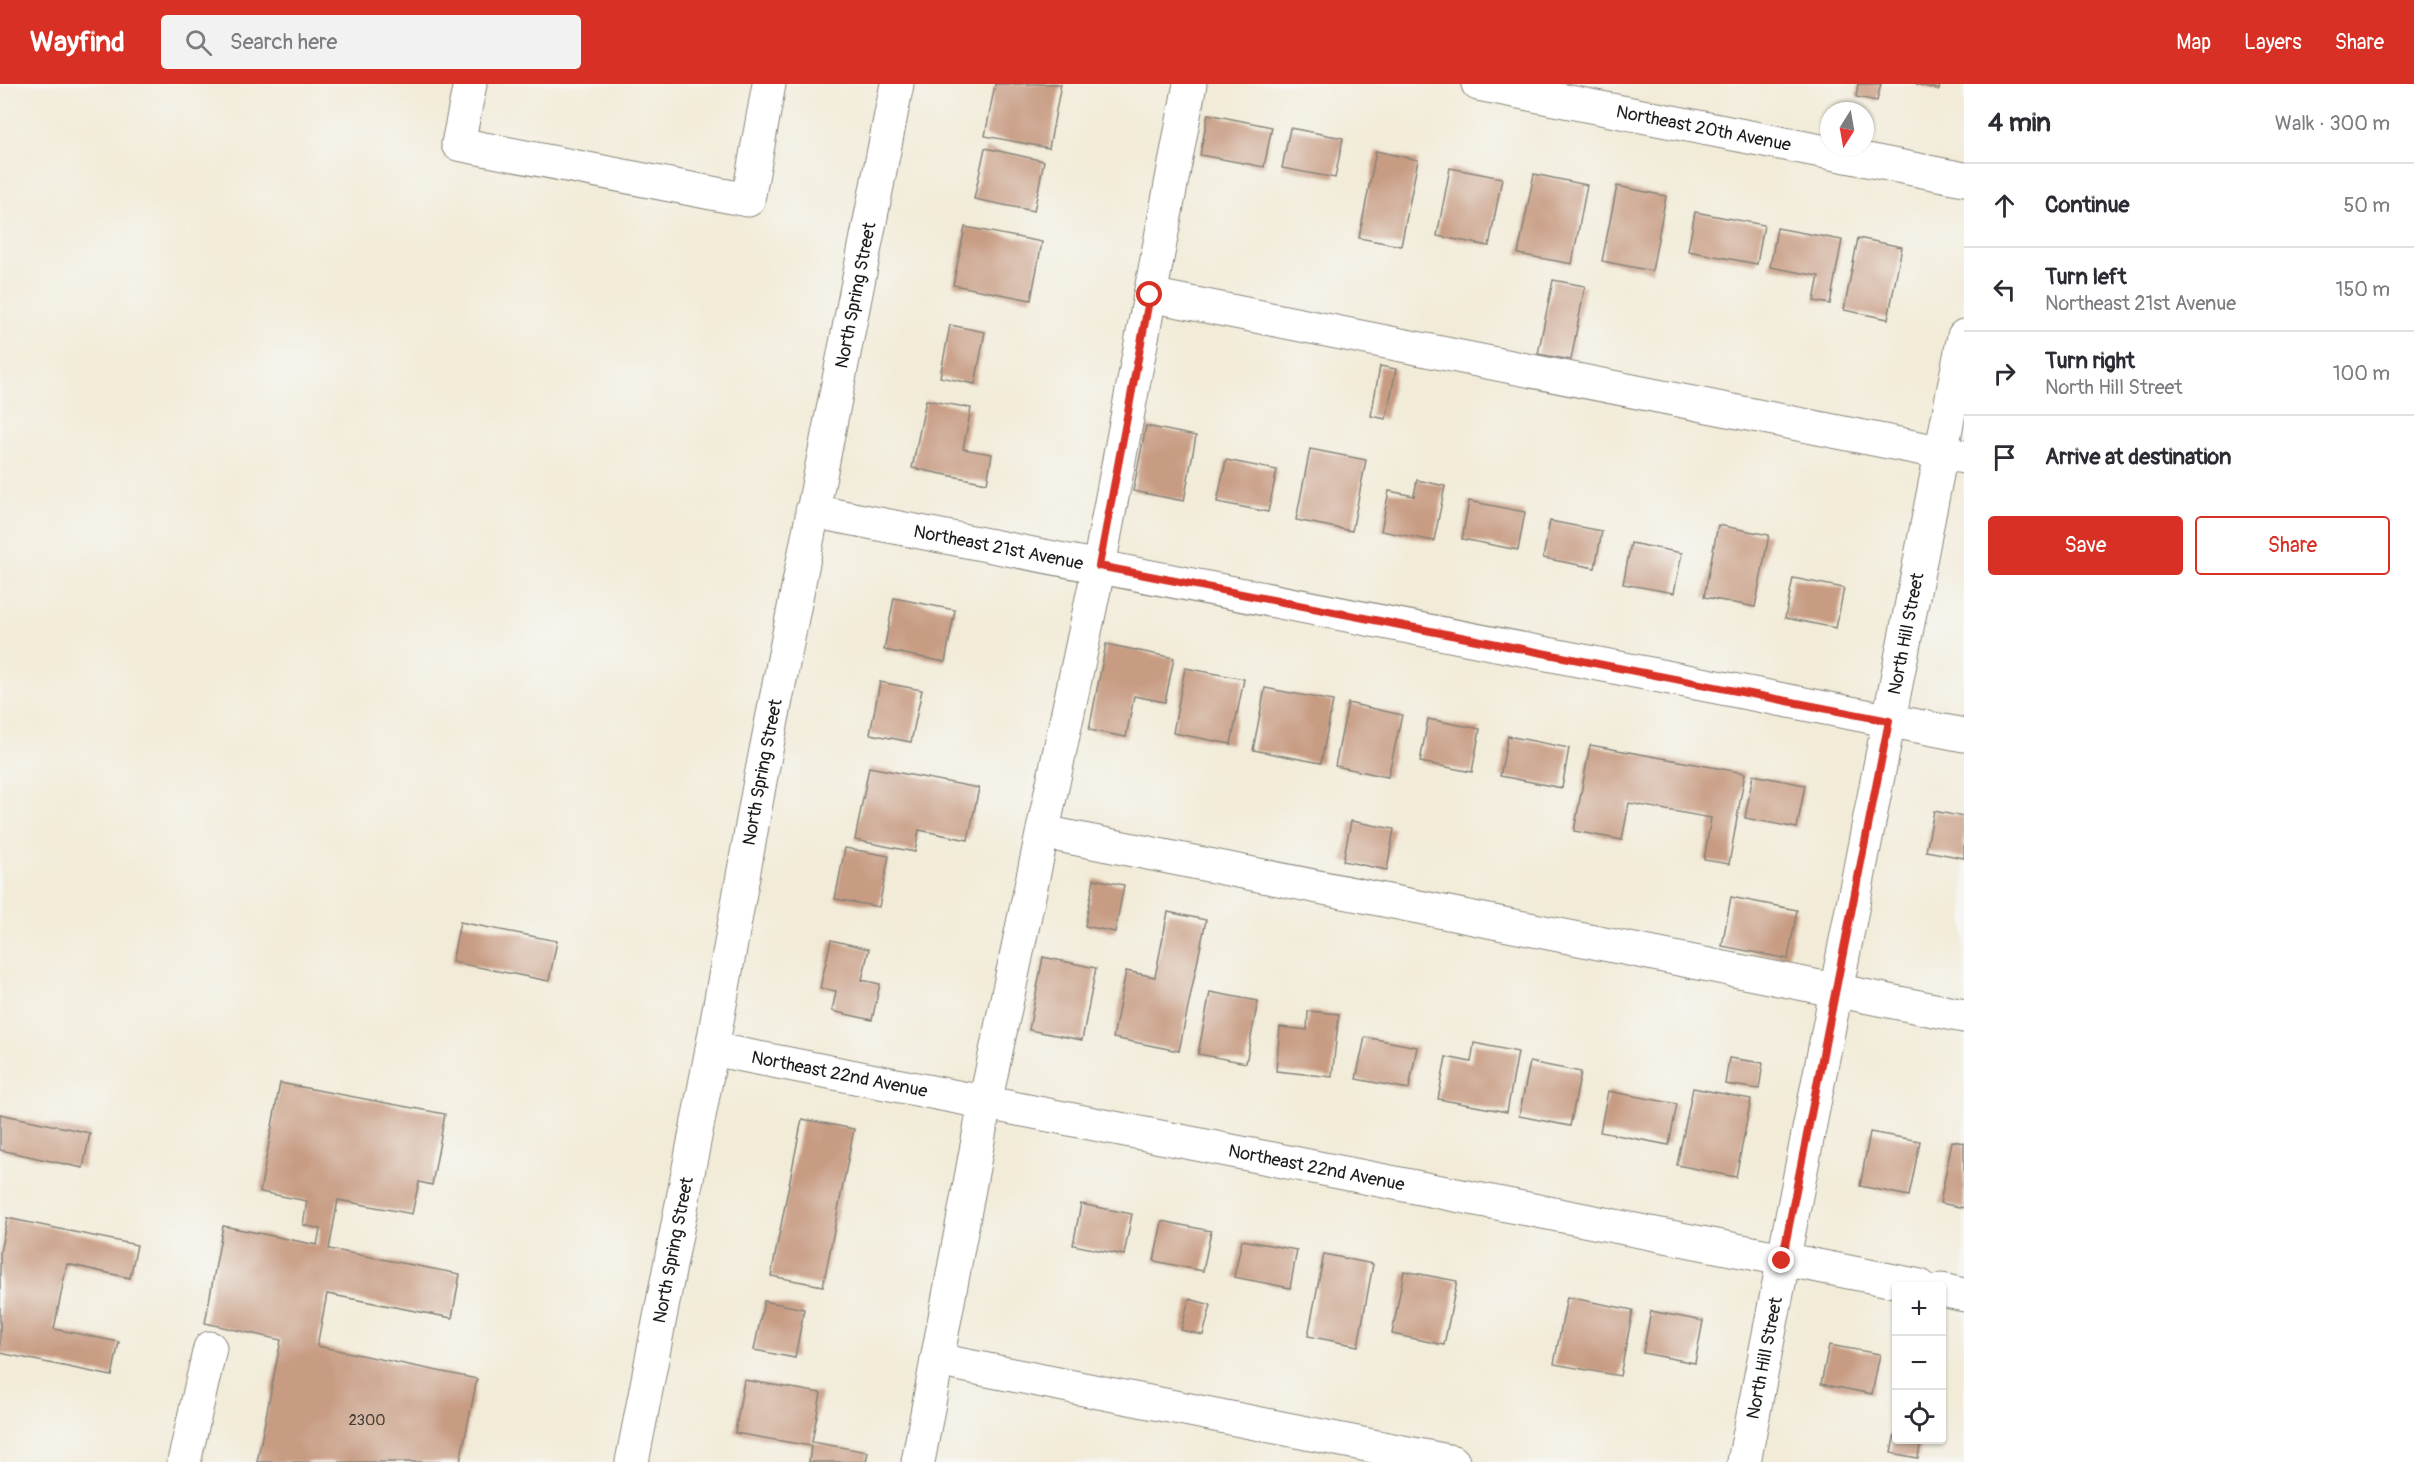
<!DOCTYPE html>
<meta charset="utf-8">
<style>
:root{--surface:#fff;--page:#f2f2f3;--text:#2b2b33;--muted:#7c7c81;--line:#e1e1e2;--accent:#d93025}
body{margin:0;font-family:Pangolin,sans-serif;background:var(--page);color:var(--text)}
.controls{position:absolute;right:18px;bottom:18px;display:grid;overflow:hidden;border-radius:6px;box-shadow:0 2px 4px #0004}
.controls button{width:54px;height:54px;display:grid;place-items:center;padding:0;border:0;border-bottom:2px solid var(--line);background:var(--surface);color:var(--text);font:30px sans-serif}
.compass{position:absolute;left:1820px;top:18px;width:54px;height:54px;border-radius:50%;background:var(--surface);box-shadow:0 2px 4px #0004;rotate:191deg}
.stop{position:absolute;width:18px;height:18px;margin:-14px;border:4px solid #d93025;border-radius:50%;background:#fff}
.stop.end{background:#d93025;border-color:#fff;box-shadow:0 2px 6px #0008}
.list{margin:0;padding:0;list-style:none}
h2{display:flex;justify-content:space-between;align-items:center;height:78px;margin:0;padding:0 24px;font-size:26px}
h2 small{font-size:20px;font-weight:400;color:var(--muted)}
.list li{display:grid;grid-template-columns:39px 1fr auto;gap:18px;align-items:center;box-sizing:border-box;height:84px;padding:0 24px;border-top:2px solid var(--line)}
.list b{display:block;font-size:22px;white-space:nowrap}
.list p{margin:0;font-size:20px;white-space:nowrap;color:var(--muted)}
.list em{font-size:20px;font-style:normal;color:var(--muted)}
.actions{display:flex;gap:12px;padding:18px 24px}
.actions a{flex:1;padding:14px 0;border:2px solid var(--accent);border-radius:6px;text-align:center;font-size:21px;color:var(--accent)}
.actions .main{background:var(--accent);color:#fff}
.icon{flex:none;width:33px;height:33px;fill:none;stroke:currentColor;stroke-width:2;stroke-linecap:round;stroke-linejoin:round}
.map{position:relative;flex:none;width:1964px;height:1378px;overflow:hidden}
header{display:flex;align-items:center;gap:36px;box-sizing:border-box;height:84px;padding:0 30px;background:var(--accent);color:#fff}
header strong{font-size:28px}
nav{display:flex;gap:33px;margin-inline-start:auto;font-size:21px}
.search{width:420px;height:54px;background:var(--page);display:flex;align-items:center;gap:15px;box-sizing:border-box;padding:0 21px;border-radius:6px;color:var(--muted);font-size:22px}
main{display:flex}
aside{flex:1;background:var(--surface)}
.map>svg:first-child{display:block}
.building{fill:#c89c83}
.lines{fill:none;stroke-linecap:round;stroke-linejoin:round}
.minor-casing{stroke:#87847a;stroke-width:35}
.minor{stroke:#fff;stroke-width:33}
.route{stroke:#d93025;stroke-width:8}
.labels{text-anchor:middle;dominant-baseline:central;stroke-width:5;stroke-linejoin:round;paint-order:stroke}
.number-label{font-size:15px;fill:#473c36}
.street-label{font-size:18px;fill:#1c1c1c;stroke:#f6f6f2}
</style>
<header>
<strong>Wayfind</strong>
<div class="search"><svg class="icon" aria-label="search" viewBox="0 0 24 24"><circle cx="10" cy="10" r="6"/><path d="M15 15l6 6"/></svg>Search here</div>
<nav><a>Map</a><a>Layers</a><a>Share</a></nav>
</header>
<main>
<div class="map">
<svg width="1964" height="1378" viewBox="0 0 1964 1378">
<rect width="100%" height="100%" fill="#f6f6f2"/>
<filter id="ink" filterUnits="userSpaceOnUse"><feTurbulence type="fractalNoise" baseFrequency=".0167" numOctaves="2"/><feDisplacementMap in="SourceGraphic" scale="12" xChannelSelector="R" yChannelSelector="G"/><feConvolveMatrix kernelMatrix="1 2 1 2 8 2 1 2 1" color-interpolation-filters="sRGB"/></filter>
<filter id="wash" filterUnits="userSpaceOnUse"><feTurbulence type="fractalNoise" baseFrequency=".008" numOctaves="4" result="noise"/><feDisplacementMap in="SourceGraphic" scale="24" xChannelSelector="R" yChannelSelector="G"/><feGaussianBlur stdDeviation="1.35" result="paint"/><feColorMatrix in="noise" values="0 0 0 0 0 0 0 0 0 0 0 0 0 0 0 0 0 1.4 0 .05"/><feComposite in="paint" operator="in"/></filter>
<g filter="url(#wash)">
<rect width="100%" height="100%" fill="#f2ebd8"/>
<g id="blocks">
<g class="building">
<polygon points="995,0 1061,0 1049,64 985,52"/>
<polygon points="1858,0 1881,0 1877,17 1856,13"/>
<polygon points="1916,0 1940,0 1939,6"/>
<polygon points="1208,30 1272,43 1264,83 1200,71"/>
<polygon points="1290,44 1343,54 1335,94 1282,84"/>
<polygon points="985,64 1044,77 1034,127 974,115"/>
<polygon points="1376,67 1418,76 1401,162 1359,154"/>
<polygon points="1450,84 1502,94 1489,162 1437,152"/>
<polygon points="1534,90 1587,101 1572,180 1518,170"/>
<polygon points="1617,102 1666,112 1652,187 1602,177"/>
<polygon points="1695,128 1764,141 1757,180 1688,167"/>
<polygon points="965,143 1042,158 1031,216 953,201"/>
<polygon points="1777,144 1842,156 1830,220 1814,217 1819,192 1770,183"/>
<polygon points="1858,154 1902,163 1888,235 1844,226"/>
<polygon points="1553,196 1585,202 1571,276 1538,270"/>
<polygon points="950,241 985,248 975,300 940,293"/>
<polygon points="1380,282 1396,285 1386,335 1371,332"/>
<polygon points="926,316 971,324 963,365 992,370 987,399 912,384"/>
<polygon points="1146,342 1196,352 1184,417 1133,407"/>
<polygon points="1310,365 1366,376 1352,447 1296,436"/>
<polygon points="1226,376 1277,386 1268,428 1217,418"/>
<polygon points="1417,396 1445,402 1434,457 1381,447 1389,407 1414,412"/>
<polygon points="1469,417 1525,428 1518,466 1462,455"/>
<polygon points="1550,437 1602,447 1595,484 1543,474"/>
<polygon points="1718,441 1769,451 1755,523 1704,513"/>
<polygon points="1631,459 1682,469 1674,509 1623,500"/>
<polygon points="1793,494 1844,504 1836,544 1785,534"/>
<polygon points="894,514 955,526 945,578 884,566"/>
<polygon points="1106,560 1174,574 1165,618 1134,612 1126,653 1089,646"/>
<polygon points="1185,584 1244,595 1231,660 1173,649"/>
<polygon points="880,598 922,606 911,658 870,650"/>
<polygon points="1265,604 1333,617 1321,679 1253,666"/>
<polygon points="1348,619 1402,631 1388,693 1335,682"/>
<polygon points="1428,635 1480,645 1472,688 1420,678"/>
<polygon points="1508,652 1569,664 1562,704 1500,692"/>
<polygon points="1590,661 1745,689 1729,780 1704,776 1711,734 1629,719 1622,756 1574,747"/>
<polygon points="869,683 979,704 968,756 919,746 915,768 855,756"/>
<polygon points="1753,691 1805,701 1797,744 1745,734"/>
<polygon points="1934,727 1964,733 1964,774 1926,767"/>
<polygon points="1351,737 1394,745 1387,786 1343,777"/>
<polygon points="845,764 889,772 879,823 835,815"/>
<polygon points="1094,795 1124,801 1115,848 1085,842"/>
<polygon points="1731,813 1797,826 1788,875 1722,862"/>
<polygon points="1168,828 1206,836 1179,967 1113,954 1126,887 1155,893"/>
<polygon points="460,838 557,857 549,897 452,878"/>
<polygon points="831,856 869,865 862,896 880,900 872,936 832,927 836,907 820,904"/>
<polygon points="1043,873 1096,884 1082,956 1029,946"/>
<polygon points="1210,908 1258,917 1246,979 1198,970"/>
<polygon points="1308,927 1339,930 1332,993 1276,987 1280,943 1307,946"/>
<polygon points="1365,953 1417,963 1409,1005 1356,995"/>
<polygon points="1474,959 1518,968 1507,1028 1438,1015 1446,973 1471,978"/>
<polygon points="1729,974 1763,979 1759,1005 1725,1000"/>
<polygon points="1530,978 1581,988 1570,1042 1519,1032"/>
<polygon points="280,999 445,1030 432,1101 419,1098 412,1130 338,1116 329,1165 460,1190 452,1234 327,1210 317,1262 477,1295 460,1378 257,1378 281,1256 205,1239 223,1142 317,1161 320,1145 303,1141 307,1117 260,1108"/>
<polygon points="1693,1004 1751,1015 1736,1093 1677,1081"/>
<polygon points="1608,1007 1677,1020 1669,1061 1600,1048"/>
<polygon points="0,1030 90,1049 83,1084 0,1066"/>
<polygon points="802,1035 854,1045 823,1202 771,1192"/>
<polygon points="1870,1048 1920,1057 1909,1112 1860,1102"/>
<polygon points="1952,1057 1964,1059 1964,1124 1940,1119"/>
<polygon points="1081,1120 1132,1130 1124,1171 1073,1161"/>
<polygon points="7,1134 137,1161 130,1194 67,1180 54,1245 119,1258 112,1292 0,1269 0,1168"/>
<polygon points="1162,1137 1211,1147 1203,1187 1154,1177"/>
<polygon points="1242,1156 1297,1166 1290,1204 1234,1193"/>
<polygon points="1324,1170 1373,1180 1358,1262 1308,1252"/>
<polygon points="1404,1187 1457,1197 1444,1261 1392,1250"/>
<polygon points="1567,1213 1633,1226 1620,1292 1554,1280"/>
<polygon points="1189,1215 1211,1221 1203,1251 1181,1246"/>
<polygon points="764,1217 804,1225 795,1274 754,1266"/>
<polygon points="1651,1227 1703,1237 1695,1279 1643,1269"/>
<polygon points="1829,1261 1880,1270 1872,1310 1821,1300"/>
<polygon points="744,1296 821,1309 812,1358 868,1368 866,1378 809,1378 811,1362 735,1349"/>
<polygon points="1895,1349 1896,1356 1921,1356 1918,1374 1891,1369"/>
</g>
</g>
</g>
<g filter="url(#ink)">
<use href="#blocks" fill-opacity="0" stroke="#87847a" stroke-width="1.5"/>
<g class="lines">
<defs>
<g id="minor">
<polyline points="470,0 458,60 748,116 769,0"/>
<path id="s1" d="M1478 0 1964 95"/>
<polyline points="1150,211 1964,373"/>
<path id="s2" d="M812 427 1964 651"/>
<polyline points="1043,748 1964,932"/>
<path id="s3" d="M712 965 1920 1202"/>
<polyline points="1942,1206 1964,1211"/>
<polyline points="937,1276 1453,1378"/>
<polyline points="184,1378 210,1264"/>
<path id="s4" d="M632 1378 712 965 760 697 897 0"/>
<polyline points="918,1378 985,1019 1099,482 1190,0"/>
<path id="s5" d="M1744 1378 1964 252"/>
</g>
</defs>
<use href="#minor" class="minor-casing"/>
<use href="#minor" class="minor"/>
</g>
</g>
<g class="lines" filter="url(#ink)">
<polyline class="route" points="1150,211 1099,482 1889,637 1782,1177"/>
</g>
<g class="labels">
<g class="number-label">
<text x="367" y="1336">2300</text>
</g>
<g class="street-label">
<text stroke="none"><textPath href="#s1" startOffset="230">Northeast 20th Avenue</textPath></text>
<text stroke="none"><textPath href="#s4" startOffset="1188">North Spring Street</textPath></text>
<text stroke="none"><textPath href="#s2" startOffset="190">Northeast 21st Avenue</textPath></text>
<text stroke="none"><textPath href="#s5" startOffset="844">North Hill Street</textPath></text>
<text stroke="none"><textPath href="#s4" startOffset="702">North Spring Street</textPath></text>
<text stroke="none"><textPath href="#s3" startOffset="130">Northeast 22nd Avenue</textPath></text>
<text stroke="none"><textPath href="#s3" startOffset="616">Northeast 22nd Avenue</textPath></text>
<text stroke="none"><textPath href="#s4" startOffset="216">North Spring Street</textPath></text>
<text stroke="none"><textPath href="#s5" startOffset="106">North Hill Street</textPath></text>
</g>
</g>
</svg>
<div class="controls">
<button>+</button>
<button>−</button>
<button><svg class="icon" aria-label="locate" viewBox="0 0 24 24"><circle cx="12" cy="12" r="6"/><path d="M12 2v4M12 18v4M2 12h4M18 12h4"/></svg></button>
</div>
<svg class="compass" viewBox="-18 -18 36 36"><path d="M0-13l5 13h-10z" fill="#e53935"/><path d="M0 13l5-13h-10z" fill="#7c7c81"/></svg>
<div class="stop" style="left:1150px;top:211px"></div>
<div class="stop end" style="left:1782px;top:1177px"></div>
</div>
<aside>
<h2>4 min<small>Walk · 300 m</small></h2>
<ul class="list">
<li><svg class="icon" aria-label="ahead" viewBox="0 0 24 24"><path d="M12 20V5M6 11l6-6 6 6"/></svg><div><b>Continue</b></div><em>50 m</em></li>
<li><svg class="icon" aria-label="left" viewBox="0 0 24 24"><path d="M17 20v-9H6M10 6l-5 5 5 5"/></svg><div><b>Turn left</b><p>Northeast 21st Avenue</p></div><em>150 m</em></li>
<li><svg class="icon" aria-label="right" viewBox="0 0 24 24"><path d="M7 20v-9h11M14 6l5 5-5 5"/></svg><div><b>Turn right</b><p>North Hill Street</p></div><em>100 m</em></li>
<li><svg class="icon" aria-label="arrive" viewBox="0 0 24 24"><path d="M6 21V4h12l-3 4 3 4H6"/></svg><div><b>Arrive at destination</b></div></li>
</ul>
<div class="actions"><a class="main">Save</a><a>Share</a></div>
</aside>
</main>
